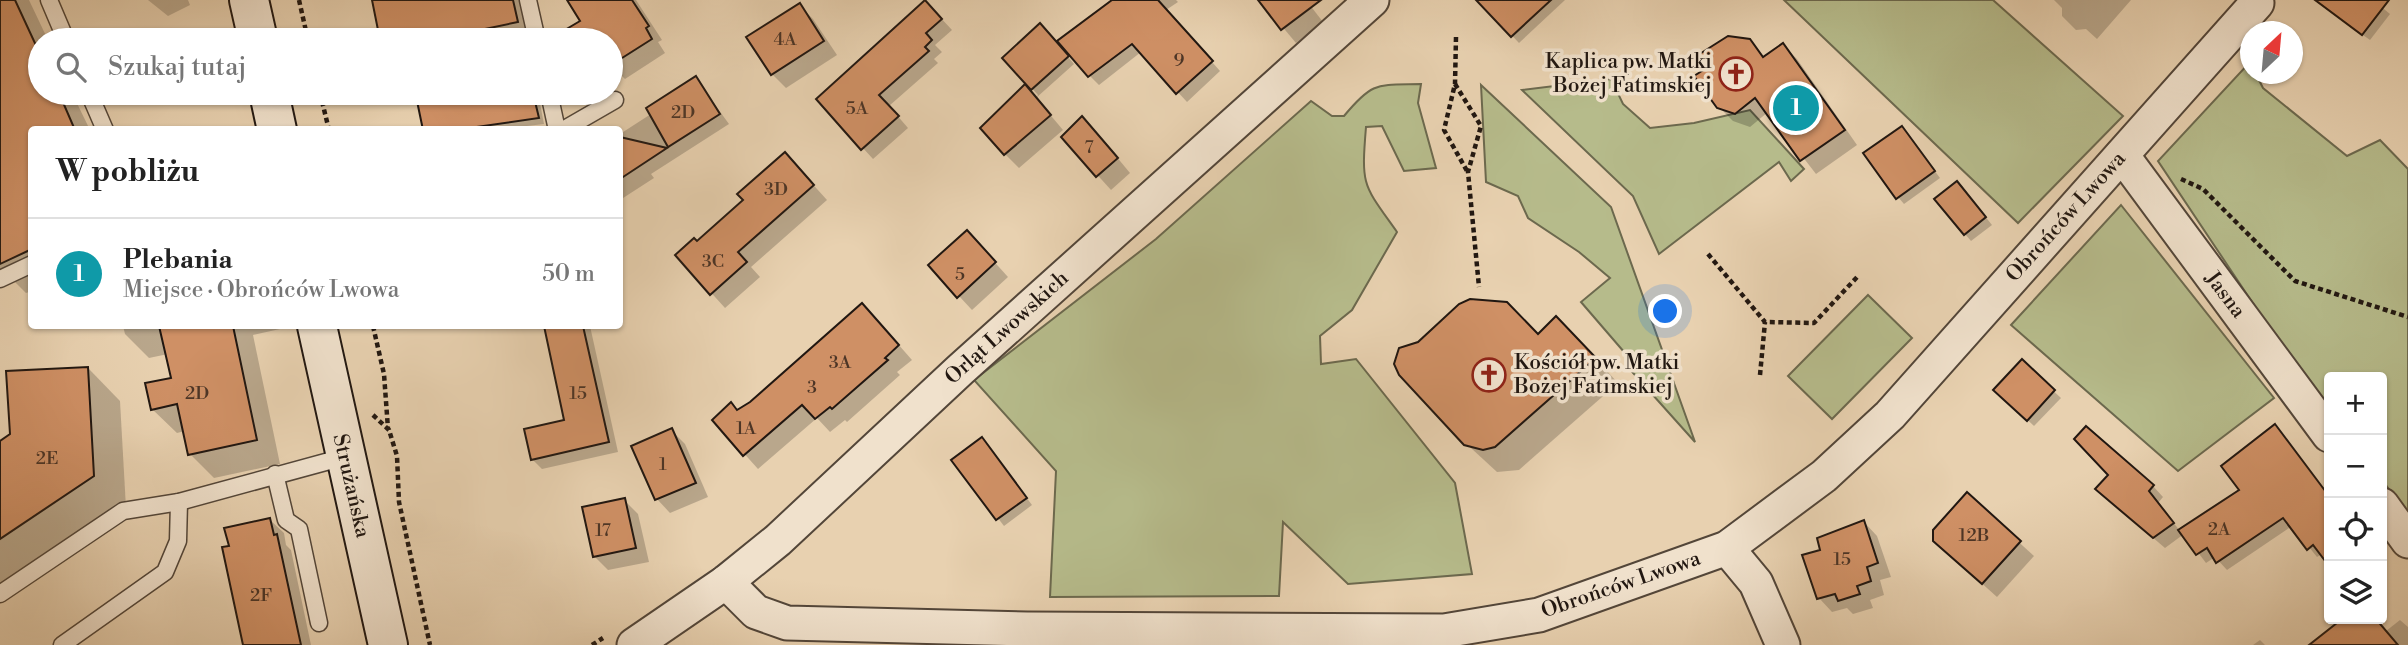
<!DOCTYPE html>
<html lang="pl">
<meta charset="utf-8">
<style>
:root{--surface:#fff;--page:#f6f6f6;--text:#222;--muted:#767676;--line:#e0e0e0;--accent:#111827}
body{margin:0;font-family:"Libre Bodoni",serif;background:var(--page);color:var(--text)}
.controls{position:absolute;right:21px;bottom:21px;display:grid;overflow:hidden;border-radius:7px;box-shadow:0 2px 5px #0004}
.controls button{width:63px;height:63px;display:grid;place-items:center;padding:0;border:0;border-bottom:2px solid var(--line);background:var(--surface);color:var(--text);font:35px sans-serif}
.compass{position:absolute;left:2240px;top:21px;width:63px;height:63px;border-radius:50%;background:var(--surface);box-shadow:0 2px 5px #0004;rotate:26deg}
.you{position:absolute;left:1666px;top:312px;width:24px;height:24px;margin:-18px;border:5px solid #fff;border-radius:50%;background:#1a73e8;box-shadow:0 0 0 10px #1a73e833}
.badge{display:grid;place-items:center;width:46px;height:46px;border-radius:50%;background:var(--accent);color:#fff;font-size:23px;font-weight:700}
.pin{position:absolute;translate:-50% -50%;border:4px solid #fff;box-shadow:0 2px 7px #0006}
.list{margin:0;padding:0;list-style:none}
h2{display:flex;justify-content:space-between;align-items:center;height:91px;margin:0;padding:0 28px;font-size:30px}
h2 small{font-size:23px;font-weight:400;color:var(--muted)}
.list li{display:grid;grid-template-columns:46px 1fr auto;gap:21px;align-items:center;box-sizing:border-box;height:112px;padding:0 28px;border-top:2px solid var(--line)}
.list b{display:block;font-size:26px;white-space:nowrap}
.list p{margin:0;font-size:23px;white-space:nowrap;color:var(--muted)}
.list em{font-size:23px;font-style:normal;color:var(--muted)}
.icon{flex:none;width:38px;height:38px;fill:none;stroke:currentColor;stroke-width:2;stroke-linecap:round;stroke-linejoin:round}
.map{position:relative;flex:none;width:2408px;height:645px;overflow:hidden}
.search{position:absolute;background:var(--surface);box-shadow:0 2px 5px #0004;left:28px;top:28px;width:595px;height:77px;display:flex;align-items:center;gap:18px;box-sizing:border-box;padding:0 24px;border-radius:38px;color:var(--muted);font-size:26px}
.panel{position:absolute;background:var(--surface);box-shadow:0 2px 5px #0004;left:28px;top:126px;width:595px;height:203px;border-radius:7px}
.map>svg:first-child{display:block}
.green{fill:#b6bb8b;stroke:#6c694e;stroke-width:2}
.shadow{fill:#0003}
.building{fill:#cf9065;stroke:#211711;stroke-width:2}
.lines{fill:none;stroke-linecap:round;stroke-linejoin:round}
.lane-casing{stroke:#534639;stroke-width:19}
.street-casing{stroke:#534639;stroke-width:37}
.secondary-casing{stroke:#211711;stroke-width:42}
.path{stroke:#211711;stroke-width:4.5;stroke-dasharray:5 3.5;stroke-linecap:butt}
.lane{stroke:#f0e1cc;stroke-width:16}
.street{stroke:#f0e1cc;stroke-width:33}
.secondary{stroke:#f0e1cc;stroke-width:38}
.labels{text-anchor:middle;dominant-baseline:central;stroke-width:7;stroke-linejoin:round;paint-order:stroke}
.number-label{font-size:18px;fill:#4c3526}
.poi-label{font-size:21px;fill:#211711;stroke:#f0e1cc;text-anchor:end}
.street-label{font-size:21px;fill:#211711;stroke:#f0e1cc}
</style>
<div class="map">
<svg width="2408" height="645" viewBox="0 0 2408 645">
<rect width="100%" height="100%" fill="#e8d1b0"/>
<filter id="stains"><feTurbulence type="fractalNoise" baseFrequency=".00286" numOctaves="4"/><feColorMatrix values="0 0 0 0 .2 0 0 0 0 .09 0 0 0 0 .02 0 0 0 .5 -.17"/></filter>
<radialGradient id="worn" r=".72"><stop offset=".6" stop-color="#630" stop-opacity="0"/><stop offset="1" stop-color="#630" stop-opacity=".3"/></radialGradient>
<g class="green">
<polygon points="1784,0 1993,0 2123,116 2018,223"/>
<polygon points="2250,62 2250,74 2256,74 2263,88 2347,156 2380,140 2408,169 2408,514 2382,480 2382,377 2329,377 2329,412 2302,377 2158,161"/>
<polygon points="1611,79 1623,104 1650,128 1694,123 1750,110 1804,169 1791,181 1779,162 1659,254 1633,196 1522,90"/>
<path d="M1421 84 1418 103 1436 168 1404 171 1382 126 1366 127C1361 187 1363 184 1397 232L1352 310 1320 336 1321 364 1356 359 1455 483 1472 574 1348 584 1283 522 1279 596 1050 597 1056 471 974 380 1156 239 1311 101 1332 116H1344C1373 81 1377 85 1421 84Z"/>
<polygon points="1481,85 1611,207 1695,442 1626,365 1631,360 1581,302 1610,278 1579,252 1528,218 1518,196 1486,182"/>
<polygon points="2121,205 2274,398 2178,471 2011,325"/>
<polygon points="1868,295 1912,338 1832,419 1788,376"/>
</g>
<g class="shadow">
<polygon points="0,0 29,0 48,40 40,40 40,93 72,93 90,130 32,130 32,291 26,293 12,279 0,277"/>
<polygon points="148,0 188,0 190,5 168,16"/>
<polygon points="374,0 523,0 530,34 502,40 382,40"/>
<polygon points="580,0 636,0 662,40 658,42 665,53 625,79 611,65 611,40 584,40 575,26 583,22"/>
<polygon points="1114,0 1176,0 1178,2 1166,10 1220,71 1187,102 1141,52 1099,85 1090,76"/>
<polygon points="1260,0 1306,0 1323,22 1296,43"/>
<polygon points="1479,0 1565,0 1519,43"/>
<polygon points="2054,0 2131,0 2097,39 2086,29 2076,30 2062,16 2062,8"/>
<polygon points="2347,0 2373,0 2390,14 2370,40 2343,21"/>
<polygon points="926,2 952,30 935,45 942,52 934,59 938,63 889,106 908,128 873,159 818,99"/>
<polygon points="799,5 813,19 837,55 786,88 772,74"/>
<polygon points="1047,32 1074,64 1036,98 1063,130 1019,168 1005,154 1038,95 1004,58"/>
<polygon points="1749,41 1765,58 1783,45 1797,59 1857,145 1816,174 1768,112 1750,127 1733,121 1718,106"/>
<polygon points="699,83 729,124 651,174 654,178 620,200 620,134"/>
<polygon points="482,93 538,93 544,124 494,130 489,124"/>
<polygon points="1096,132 1130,173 1111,190 1063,137"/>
<polygon points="1908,135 1940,178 1904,204 1898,197"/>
<polygon points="798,168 827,200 751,267 760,277 725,308 677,255"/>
<polygon points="1964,190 1992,225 1971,241 1965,234"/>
<polygon points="980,246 1008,277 972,310 959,296"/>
<polygon points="876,319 912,360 897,372 900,375 847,422 845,420 830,432 817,418 758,469 714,420 738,412"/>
<polygon points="123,326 279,326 280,329 253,335 280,464 214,478 190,454 185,431 177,433 152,409 173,379 168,354 149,358 125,334"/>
<polygon points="546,326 590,326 618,452 542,469 532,459 566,421"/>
<polygon points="1538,336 1580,342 1618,383 1519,470 1497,472 1459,437"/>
<polygon points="2022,362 2061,398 2034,426 1996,390"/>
<polygon points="88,368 120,401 126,508 0,593 0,443"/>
<polygon points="671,430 685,444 708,497 670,513 657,499 634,447"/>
<polygon points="2283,435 2329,496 2329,562 2322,554 2317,557 2292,526 2227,570 2215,557 2206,563 2184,534 2165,548 2109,500 2153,486 2163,497 2158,503 2180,531 2241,490"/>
<polygon points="988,446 1032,505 1004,526 954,461"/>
<polygon points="1967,495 2034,556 1997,597 1949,554"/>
<polygon points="624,500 638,514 649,562 608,570 594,556"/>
<polygon points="270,520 284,533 286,545 291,550 311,645 245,645 231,547"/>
<polygon points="1864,522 1877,536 1891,577 1880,580 1884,595 1870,600 1873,608 1853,614 1847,608 1832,612 1819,598 1822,551"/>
<polygon points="2345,619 2376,619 2386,631 2400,620 2408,627 2408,645 2312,645"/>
<polygon points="2260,640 2265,645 2253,645"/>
</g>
<g class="building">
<polygon points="0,0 15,0 40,54 40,93 59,93 75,130 32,130 32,249 0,264"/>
<polygon points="372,0 513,0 518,22 432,40 380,40"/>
<polygon points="567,0 632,0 649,26 646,28 652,39 611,65 611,40 548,40 580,21"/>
<polygon points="925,0 942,19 926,33 932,40 925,47 929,51 879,95 899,116 861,150 816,99"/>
<polygon points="1112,0 1158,0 1213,61 1176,94 1132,44 1088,77 1057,41"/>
<polygon points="1258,0 1321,0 1281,30"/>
<polygon points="1476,0 1551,0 1511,37"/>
<polygon points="2315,0 2389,0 2362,35"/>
<polygon points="800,3 824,41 771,75 746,37"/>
<polygon points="1040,23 1069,56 1031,90 1002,58"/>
<polygon points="1728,36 1750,39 1763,57 1783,43 1845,130 1800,161 1755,98 1735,114 1717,108 1694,76 1705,69 1698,55"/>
<polygon points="696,76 720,114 668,147 646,108"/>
<polygon points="1025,84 1051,115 1004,155 980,128"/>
<polygon points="455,93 533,93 539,118 476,127 477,130 423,130 417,101"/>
<polygon points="1082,116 1118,158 1096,177 1061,137"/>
<polygon points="1902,126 1935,171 1896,199 1863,153"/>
<polygon points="620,137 667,148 620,179"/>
<polygon points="785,152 814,185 738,252 747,262 710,295 675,255 694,238 697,241 743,200 737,194"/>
<polygon points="1957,181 1986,217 1964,235 1934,199"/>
<polygon points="967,230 996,262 957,298 928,265"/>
<polygon points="1470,299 1507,302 1538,334 1556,316 1596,358 1495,447 1483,450 1464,445 1399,375 1394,364 1399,348 1418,342 1459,304"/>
<polygon points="862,303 899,345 885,358 888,360 832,409 830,407 815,419 802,405 743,456 712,420 731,402 737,410 750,402"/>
<polygon points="159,326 233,326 257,440 188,455 177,404 151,410 145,383 171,378"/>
<polygon points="544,326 583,326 609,442 531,460 524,429 564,420"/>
<polygon points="2022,359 2055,390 2027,421 1993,390"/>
<polygon points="88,367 94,476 0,539 0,441 10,434 6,371"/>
<polygon points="2275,424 2329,496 2329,566 2313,545 2307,550 2283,518 2216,563 2207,548 2196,555 2178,530 2239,490 2221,466"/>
<polygon points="2086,426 2154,485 2149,491 2174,523 2153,538 2095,489 2108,475 2074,439"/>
<polygon points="672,428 696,483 655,500 631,446"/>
<polygon points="982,437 1027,498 996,520 951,460"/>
<polygon points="1967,492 2021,541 1982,584 1933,541 1933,530"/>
<polygon points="625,498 636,548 593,557 582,507"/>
<polygon points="270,518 274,535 277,534 301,645 243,645 222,547 229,546 224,528"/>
<polygon points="1864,520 1878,563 1867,567 1871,581 1857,586 1860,594 1838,601 1835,594 1817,599 1802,555 1820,550 1817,538"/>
<polygon points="2342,619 2376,619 2398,645 2309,645"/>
</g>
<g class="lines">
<defs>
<g id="lane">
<polyline points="49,0 66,40"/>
<polyline points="528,0 537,40"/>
<polyline points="89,93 105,130"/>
<polyline points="549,93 557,130"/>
<polyline points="563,130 615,100"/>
<polyline points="0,279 32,264"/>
<polyline points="275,474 286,520 299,529 319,623"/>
<polyline points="0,594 123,511 179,502 344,457"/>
<polyline points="62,645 165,572 178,541 179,502"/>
</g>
<g id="street">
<polyline points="2122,155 2329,435"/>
<polyline points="2382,505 2408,541"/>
<polyline points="1727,548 1756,583 1783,645"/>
<polyline points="726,582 756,612 787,623 1027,629 1444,631 1539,615 1727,548 1824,476 1890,415 2257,3"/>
<polyline points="634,645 726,582 778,540 960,370 1372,0"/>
</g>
<g id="secondary">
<polyline points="249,0 258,40"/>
<polyline points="269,93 277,130"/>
<polyline points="317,326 388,645"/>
</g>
</defs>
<use href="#lane" class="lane-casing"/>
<use href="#street" class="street-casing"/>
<use href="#secondary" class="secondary-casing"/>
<g class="path">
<polyline points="299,0 308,40"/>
<polyline points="1456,37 1455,84 1444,130 1467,171"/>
<polyline points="1455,84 1481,126 1468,172 1479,287"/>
<polyline points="320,93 329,130"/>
<polyline points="2181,179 2203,189 2295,281 2408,317"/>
<polyline points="1708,254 1765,322 1814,323 1859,275"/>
<polyline points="373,326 384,374 388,429"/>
<polyline points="1760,375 1765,322"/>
<polyline points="373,415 389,430 397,456 399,502 430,645"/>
<polyline points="592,645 603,638"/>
</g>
<use href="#lane" class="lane"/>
<use href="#street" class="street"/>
<use href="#secondary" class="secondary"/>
</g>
<defs>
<symbol id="church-ring" viewBox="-11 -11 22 22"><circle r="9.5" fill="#f0e1cc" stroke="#8f2418" stroke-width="1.5"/><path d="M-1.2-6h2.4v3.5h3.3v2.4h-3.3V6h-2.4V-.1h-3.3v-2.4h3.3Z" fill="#8f2418"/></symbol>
</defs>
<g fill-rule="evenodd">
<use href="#church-ring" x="1717" y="55" width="38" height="38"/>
<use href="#church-ring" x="1470" y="356" width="38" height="38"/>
</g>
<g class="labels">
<g class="number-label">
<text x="785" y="39">4A</text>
<text x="1179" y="60">9</text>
<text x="857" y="108">5A</text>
<text x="683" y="112">2D</text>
<text x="1089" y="147">7</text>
<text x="776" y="189">3D</text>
<text x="713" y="261">3C</text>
<text x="960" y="274">5</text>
<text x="840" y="362">3A</text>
<text x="812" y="387">3</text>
<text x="197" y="393">2D</text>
<text x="578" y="393">15</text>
<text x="746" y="428">1A</text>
<text x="47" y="458">2E</text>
<text x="663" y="464">1</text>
<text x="2219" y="529">2A</text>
<text x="603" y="530">17</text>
<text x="1974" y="535">12B</text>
<text x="1842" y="559">15</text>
<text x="261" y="595">2F</text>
</g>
<g class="poi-label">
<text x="1712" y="62">Kaplica pw. Matki<tspan x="1712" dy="24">Bożej Fatimskiej</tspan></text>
<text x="1514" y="363" text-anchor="start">Kościół pw. Matki<tspan x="1514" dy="24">Bożej Fatimskiej</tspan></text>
</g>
<g class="street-label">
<text transform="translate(2066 217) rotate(-48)">Obrońców Lwowa</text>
<text transform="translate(2225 295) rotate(53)">Jasna</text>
<text transform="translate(1007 328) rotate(-42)">Orląt Lwowskich</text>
<text transform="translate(351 486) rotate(77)">Strużańska</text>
<text transform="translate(1621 585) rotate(-19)">Obrońców Lwowa</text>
</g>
</g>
<rect width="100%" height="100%" filter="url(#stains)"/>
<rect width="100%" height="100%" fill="url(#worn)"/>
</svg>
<div class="controls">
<button>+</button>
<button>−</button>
<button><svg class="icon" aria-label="locate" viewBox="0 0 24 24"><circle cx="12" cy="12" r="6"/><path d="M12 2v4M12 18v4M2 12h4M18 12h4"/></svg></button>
<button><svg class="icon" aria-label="layers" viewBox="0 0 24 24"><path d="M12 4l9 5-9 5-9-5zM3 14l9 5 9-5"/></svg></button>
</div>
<svg class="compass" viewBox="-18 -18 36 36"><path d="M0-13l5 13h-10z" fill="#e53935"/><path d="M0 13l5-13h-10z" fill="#767676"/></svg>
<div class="you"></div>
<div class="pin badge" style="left:1796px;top:108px;background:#0f9aa8">1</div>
<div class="search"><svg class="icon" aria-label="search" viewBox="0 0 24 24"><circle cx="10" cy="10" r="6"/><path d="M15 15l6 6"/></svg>Szukaj tutaj</div>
<section class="panel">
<h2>W pobliżu<small></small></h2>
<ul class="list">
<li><span class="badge" style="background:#0f9aa8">1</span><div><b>Plebania</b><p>Miejsce · Obrońców Lwowa</p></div><em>50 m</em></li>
</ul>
</section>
</div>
